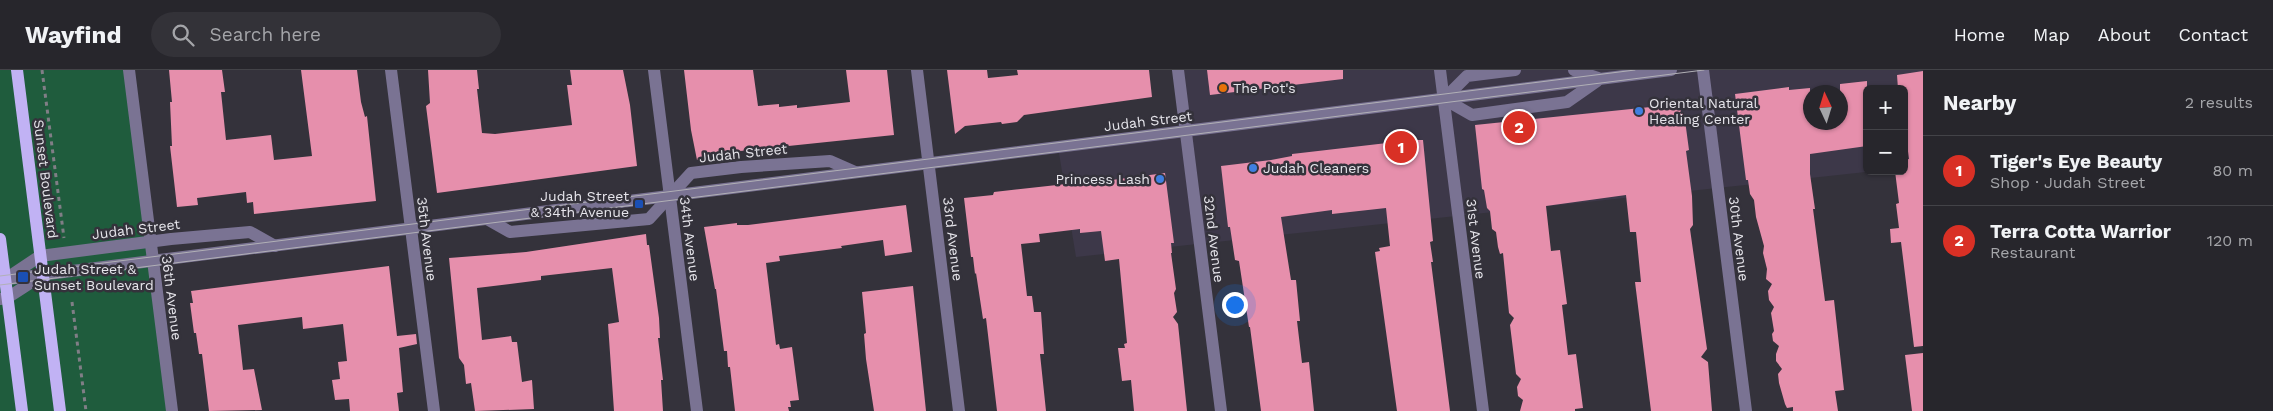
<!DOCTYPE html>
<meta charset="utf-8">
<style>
:root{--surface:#27262c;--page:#333238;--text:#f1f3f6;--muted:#a4a5a9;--line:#434348;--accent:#d93025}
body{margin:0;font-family:"Work Sans",sans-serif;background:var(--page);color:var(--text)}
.controls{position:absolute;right:15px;top:15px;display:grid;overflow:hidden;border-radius:8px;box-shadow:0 1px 4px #0004}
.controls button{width:45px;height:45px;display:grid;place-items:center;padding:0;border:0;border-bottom:1px solid var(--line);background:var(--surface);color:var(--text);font:25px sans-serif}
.compass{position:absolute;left:1803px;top:15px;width:45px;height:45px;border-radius:50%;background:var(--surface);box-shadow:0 1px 4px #0004;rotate:356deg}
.you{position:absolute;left:1234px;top:234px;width:18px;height:18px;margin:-12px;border:4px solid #fff;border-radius:50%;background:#1a73e8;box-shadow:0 0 0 8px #1a73e833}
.badge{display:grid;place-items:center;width:32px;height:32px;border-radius:50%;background:var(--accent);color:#fff;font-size:16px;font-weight:700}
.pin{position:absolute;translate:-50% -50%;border:2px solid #fff;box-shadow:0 1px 5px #0006}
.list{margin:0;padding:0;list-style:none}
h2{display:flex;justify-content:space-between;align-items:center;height:65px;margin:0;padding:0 20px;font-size:21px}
h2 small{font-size:16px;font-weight:400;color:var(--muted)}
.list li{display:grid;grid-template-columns:32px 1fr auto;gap:15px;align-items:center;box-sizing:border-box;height:70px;padding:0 20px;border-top:1px solid var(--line)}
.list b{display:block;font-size:19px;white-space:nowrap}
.list p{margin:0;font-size:16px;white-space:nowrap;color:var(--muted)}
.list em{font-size:16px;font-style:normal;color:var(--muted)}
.icon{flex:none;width:28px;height:28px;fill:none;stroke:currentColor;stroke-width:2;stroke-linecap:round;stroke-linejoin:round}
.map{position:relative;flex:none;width:1923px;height:341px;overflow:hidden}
header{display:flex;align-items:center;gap:30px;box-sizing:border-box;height:70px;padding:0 25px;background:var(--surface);border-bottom:1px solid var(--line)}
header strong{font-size:24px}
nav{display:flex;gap:28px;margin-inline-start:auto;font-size:18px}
.search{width:350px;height:45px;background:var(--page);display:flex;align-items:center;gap:12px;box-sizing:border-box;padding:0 18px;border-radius:28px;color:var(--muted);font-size:19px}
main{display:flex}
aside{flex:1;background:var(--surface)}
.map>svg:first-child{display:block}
.commercial{fill:#3d3849;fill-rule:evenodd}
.green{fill:#1f5c3d}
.building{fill:#e68fac}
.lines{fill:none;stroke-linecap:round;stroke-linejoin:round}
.path{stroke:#807e86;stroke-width:3;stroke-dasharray:4 4;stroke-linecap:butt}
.minor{stroke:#7a7393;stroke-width:12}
.major{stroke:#c1b2f4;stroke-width:12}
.tram{stroke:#b1b0b6;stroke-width:1}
.food-dot{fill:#e8710a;stroke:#34323b;stroke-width:2}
.shop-dot{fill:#3f7fe0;stroke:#34323b;stroke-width:2}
.transit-dot{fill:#1a4fb4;stroke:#34323b;stroke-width:2}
.labels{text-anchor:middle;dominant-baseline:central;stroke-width:5;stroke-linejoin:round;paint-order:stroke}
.poi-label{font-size:14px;fill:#e6e5eb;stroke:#34323b;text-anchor:start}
.street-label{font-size:14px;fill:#e6e5eb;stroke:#34323b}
</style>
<header>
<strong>Wayfind</strong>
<div class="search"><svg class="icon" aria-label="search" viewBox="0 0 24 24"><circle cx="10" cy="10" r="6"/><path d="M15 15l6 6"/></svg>Search here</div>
<nav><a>Home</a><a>Map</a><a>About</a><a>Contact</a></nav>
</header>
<main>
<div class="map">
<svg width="1923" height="341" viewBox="0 0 1923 341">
<rect width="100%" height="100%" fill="#34323b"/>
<path class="commercial" d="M1178 0H1923V96L1904 98V19H1867V101H1875L1076 187 1058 77 1185 61ZM1810 22H1840V52H1810Z"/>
<polygon class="green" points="0,0 128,0 171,341 0,341"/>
<g class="building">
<polygon points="169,0 222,0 225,22 221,22 226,70 271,65 274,90 312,86 301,0 357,0 361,32 365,47 367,46 376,131 254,144 253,132 247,133 246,122 197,128 198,135 177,137 170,76 172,76 170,32 172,32"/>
<polygon points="428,0 477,0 479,19 477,19 482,63 495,64 572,55 567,15 572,15 570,0 623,0 630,35 637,96 437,123 426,36 430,33"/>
<polygon points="684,0 753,0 758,36 779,34 779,37 797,35 797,38 850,32 846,0 887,0 894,65 731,82 732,86 697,90 691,60"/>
<polygon points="947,0 987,0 988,8 1018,5 1017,0 1149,0 1152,27 1024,45 1017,52 1002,54 1001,52 965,56 955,64"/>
<polygon points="1207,0 1343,0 1343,9 1210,25"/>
<polygon points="1923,1 1923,276 1914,277 1901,172 1891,173 1890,159 1899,158 1896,134 1899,133 1895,101 1904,101 1904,90 1909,89 1904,51 1904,19 1898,19 1897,5"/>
<polygon points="1867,11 1867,76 1810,84 1810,104 1815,139 1813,139 1825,231 1834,230 1844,320 1835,321 1838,341 1793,341 1793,337 1787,338 1785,334 1779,313 1778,304 1782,299 1776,291 1776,284 1779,276 1773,271 1772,264 1774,261 1771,243 1774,237 1769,230 1768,221 1772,214 1766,209 1767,199 1763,183 1764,176 1756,147 1754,130 1750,124 1748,110 1746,110 1735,24 1789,17 1789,20 1810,18 1810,52 1840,52 1840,14"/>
<polygon points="1680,34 1681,44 1684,43 1689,80 1686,81 1692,126 1693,155 1690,159 1707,279 1701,287 1708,292 1712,341 1651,341 1635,212 1641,212 1636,162 1630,162 1626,125 1546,136 1551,181 1560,180 1567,234 1562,235 1568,285 1576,284 1583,338 1575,339 1575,341 1520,341 1523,330 1518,326 1517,317 1521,309 1516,304 1510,255 1514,248 1509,243 1503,183 1500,184 1498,177 1496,162 1492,159 1490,141 1487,138 1484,120 1482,119 1475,55"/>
<polygon points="1413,70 1423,70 1433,171 1430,172 1433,192 1431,192 1450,341 1397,341 1375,182 1380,181 1379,178 1390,176 1386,138 1332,144 1332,140 1281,147 1291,210 1296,210 1300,251 1297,251 1302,293 1309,292 1314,341 1261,341 1250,257 1249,257 1239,191 1235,190 1230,157 1228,157 1221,96 1271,90 1292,86 1292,84"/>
<polygon points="1165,103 1174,173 1171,173 1172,183 1171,183 1176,219 1174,223 1177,242 1173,247 1178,254 1187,341 1134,341 1131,310 1122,311 1118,278 1125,278 1124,274 1127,273 1119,189 1105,191 1101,161 1080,163 1080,159 1039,164 1040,172 1021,174 1027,226 1032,226 1034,242 1041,242 1044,284 1040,284 1046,341 997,341 986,248 983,249 976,203 975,204 973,187 971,187 964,128 993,125 994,122 1066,114 1066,116"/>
<polygon points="906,135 912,182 885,186 883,170 841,176 842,178 779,186 780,191 766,193 776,275 779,274 780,279 792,277 799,330 790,331 791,337 788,337 789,341 735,341 730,297 728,297 727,281 724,281 716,219 715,219 704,157 737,153 737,155 748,155"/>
<polygon points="646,164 647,175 649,175 659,248 660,268 658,268 663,310 661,310 663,341 614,341 608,254 619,252 612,198 541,206 541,210 477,218 482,270 511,266 512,272 517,272 522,312 532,310 534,339 475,341 471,313 466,314 464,295 459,288 449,188 526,182"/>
<polygon points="389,196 397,266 416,264 417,274 399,278 403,322 397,323 399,341 350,341 349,329 335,330 332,310 340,309 338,292 347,291 343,254 303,259 302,247 238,255 243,300 254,299 262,340 209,341 202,284 199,284 196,263 194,263 190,233 193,233 191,221"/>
<polygon points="913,216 926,341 874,341 866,289 864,264 866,263 862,222"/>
<polygon points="1923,283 1923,341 1912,341 1905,285"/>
</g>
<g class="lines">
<g class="path">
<polyline points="42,0 64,168"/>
<polyline points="72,232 86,341"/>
</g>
<g class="minor">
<polyline points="129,0 172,341"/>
<polyline points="391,0 434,341"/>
<polyline points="654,0 697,341"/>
<polyline points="917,0 959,341"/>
<polyline points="1178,0 1221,341"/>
<polyline points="1440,0 1483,341"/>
<polyline points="1574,0 1598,8"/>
<polyline points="1703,0 1746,341"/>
<polyline points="1444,29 1472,45 1567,32 1597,11"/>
<polyline points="1444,29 1467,6 1515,0"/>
<polyline points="487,149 510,162 649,149 691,103 741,97 830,91 855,102"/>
<polyline points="7,208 40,186 171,169 250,162 275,176"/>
<polyline points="0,210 1671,0"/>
<polyline points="0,229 7,228 38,208"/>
</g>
<g class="major">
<polyline points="17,0 60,341"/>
<polyline points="0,169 22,341"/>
</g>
<g class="tram">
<polyline points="0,206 1635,0"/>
<polyline points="0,215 1704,0"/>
</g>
</g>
<circle class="food-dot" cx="1223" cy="18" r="5"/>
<g class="shop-dot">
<circle cx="1639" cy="41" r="5"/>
<circle cx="1253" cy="98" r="5"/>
<circle cx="1160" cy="109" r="5"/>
</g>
<g class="transit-dot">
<rect x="634" y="129" width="10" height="10" rx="2.5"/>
<rect x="17" y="201" width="12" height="12" rx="2.5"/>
</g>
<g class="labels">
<g class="poi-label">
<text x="1233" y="18">The Pot's</text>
<text x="1649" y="33">Oriental Natural<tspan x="1649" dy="16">Healing Center</tspan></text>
<text x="1263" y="98">Judah Cleaners</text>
<text x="1150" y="109" text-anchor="end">Princess Lash</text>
<text x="629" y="126" text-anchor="end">Judah Street<tspan x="629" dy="16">&amp; 34th Avenue</tspan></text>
<text x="34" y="199">Judah Street &amp;<tspan x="34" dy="16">Sunset Boulevard</tspan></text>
</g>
<g class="street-label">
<text transform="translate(1148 51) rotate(-7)">Judah Street</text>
<text transform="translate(743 83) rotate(-6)">Judah Street</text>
<text transform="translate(46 109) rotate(83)">Sunset Boulevard</text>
<text transform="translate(136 159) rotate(-7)">Judah Street</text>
<text transform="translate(427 169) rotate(83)">35th Avenue</text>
<text transform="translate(690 169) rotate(83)">34th Avenue</text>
<text transform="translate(953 169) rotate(83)">33rd Avenue</text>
<text transform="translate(1214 169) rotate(83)">32nd Avenue</text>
<text transform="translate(1476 169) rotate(83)">31st Avenue</text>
<text transform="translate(1739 169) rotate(83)">30th Avenue</text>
<text transform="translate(172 228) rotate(83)">36th Avenue</text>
</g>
</g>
</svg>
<div class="controls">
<button>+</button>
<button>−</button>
</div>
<svg class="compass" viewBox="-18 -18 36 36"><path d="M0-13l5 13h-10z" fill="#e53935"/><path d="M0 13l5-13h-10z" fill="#a4a5a9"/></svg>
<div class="you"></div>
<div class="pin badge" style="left:1401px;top:77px">1</div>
<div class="pin badge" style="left:1519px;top:57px">2</div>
</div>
<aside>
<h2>Nearby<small>2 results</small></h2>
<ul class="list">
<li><span class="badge">1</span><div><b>Tiger's Eye Beauty</b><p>Shop · Judah Street</p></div><em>80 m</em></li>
<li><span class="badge">2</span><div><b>Terra Cotta Warrior</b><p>Restaurant</p></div><em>120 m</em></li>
</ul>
</aside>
</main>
